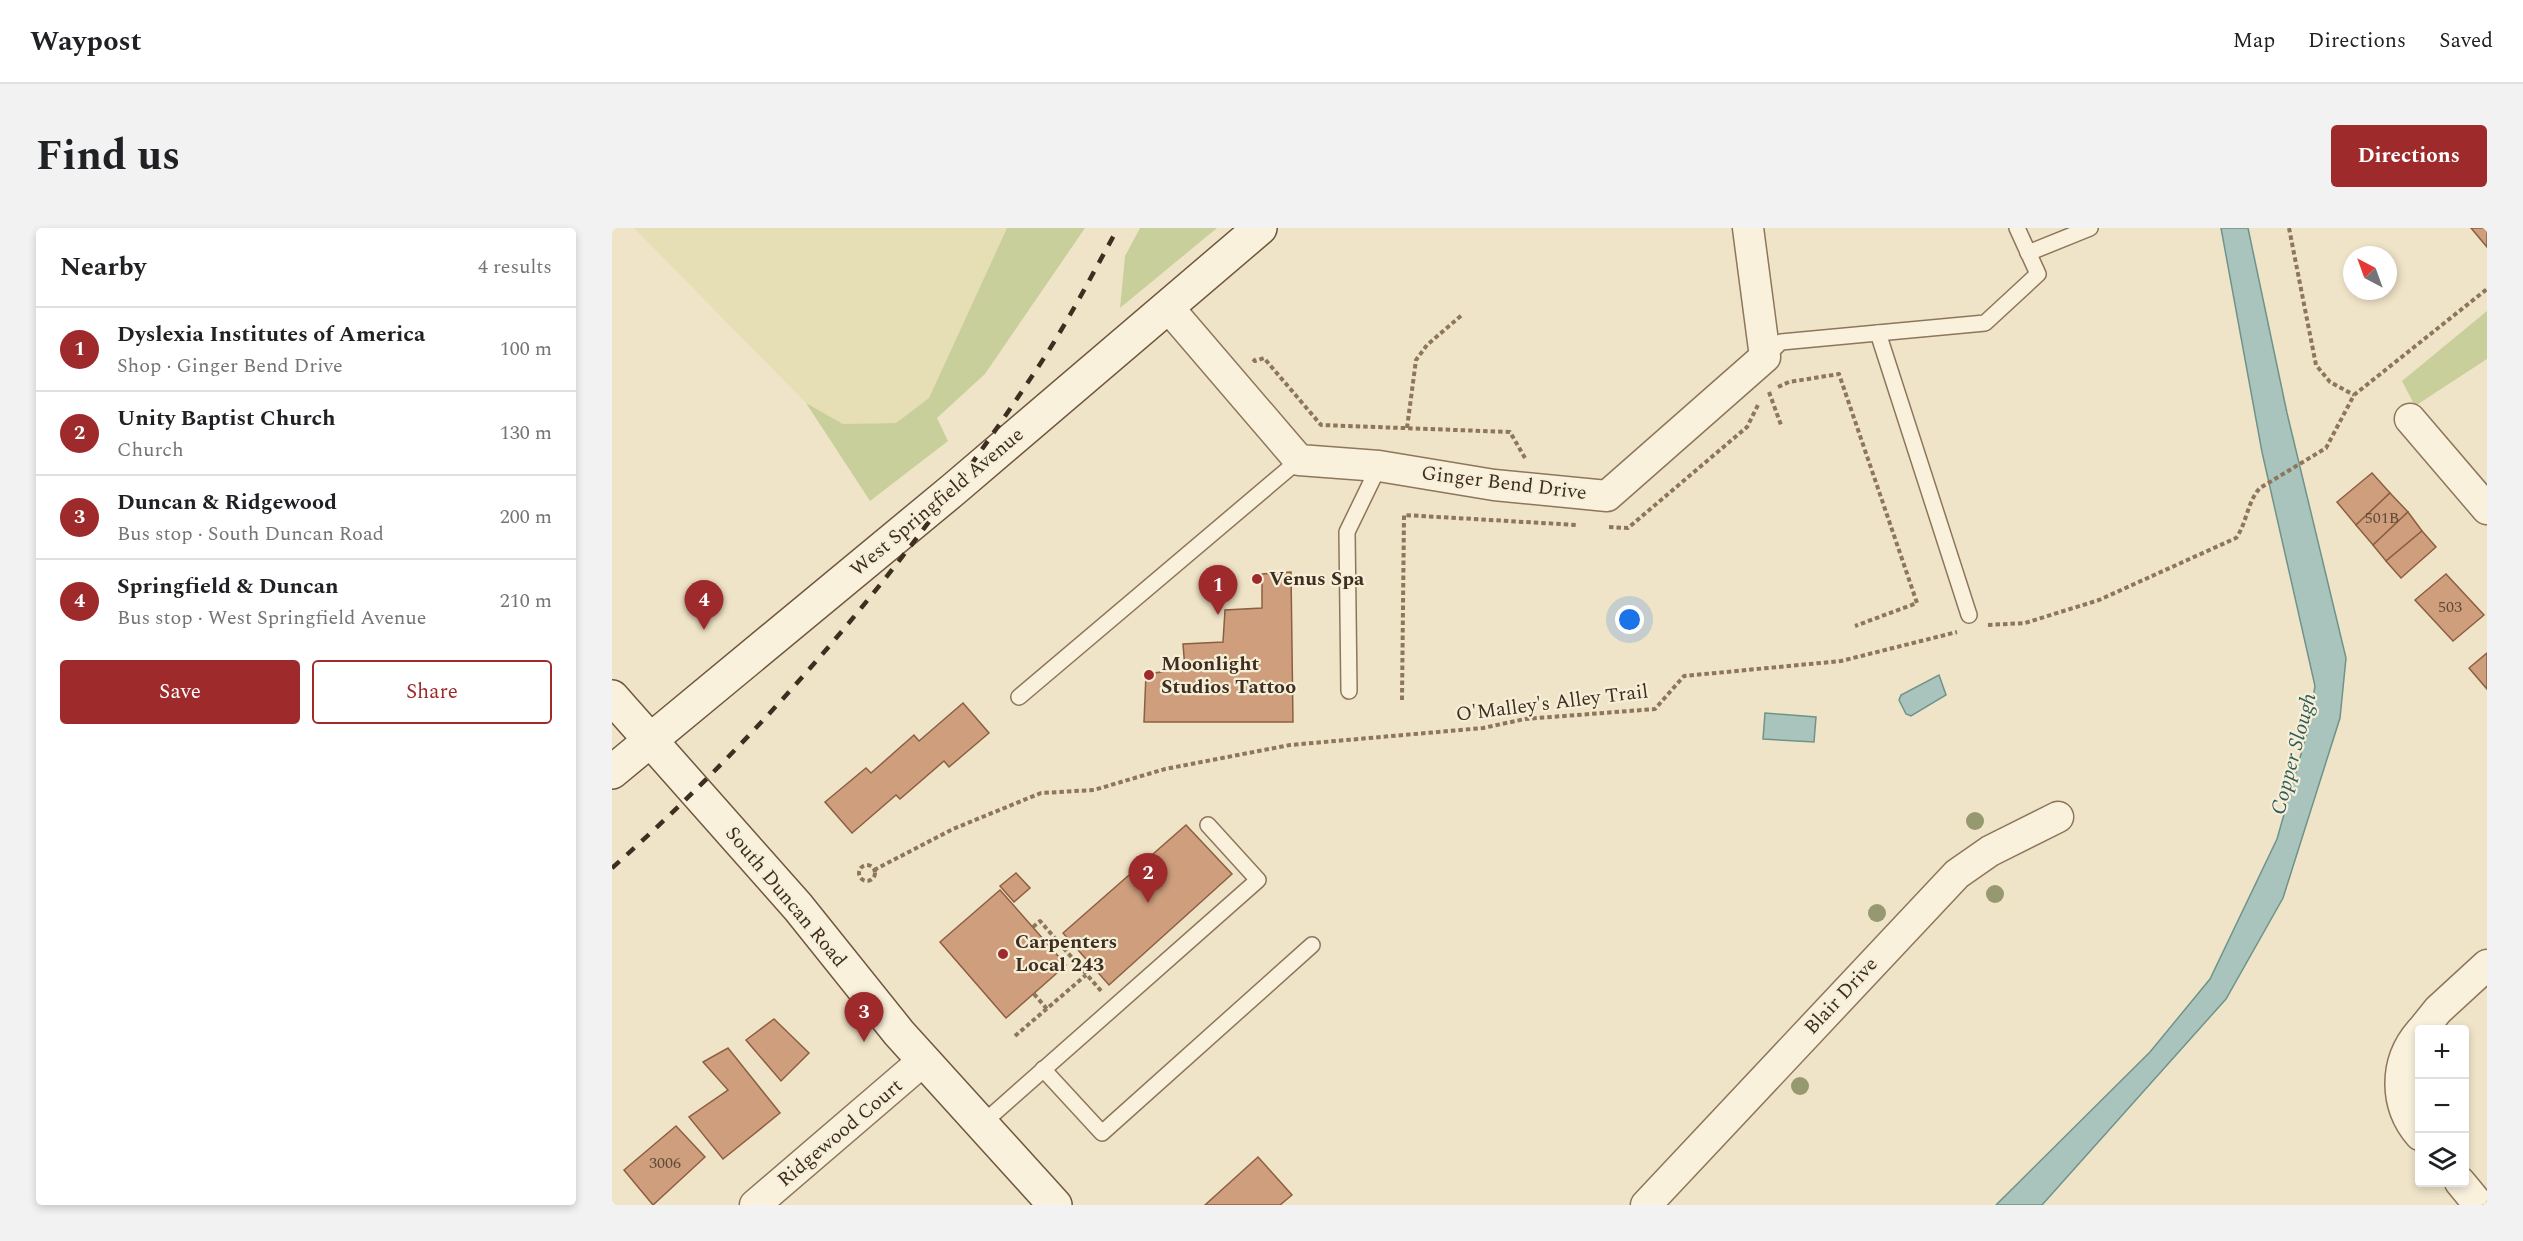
<!DOCTYPE html>
<meta charset="utf-8">
<style>
:root{--surface:#fff;--page:#f2f2f2;--text:#202124;--muted:#757577;--line:#e0e0e0;--accent:#9e2a2b}
body{margin:0;font-family:Spectral,serif;background:var(--page);color:var(--text)}
.controls{position:absolute;right:18px;bottom:18px;display:grid;overflow:hidden;border-radius:6px;box-shadow:0 3px 9px #0003}
.controls button{width:54px;height:54px;display:grid;place-items:center;padding:0;border:0;border-bottom:2px solid var(--line);background:var(--surface);color:var(--text);font:30px sans-serif}
.compass{position:absolute;left:1731px;top:18px;width:54px;height:54px;border-radius:50%;background:var(--surface);box-shadow:0 3px 9px #0003;rotate:319deg}
.you{position:absolute;left:1018px;top:392px;width:21px;height:21px;margin:-15px;border:4px solid #fff;border-radius:50%;background:#1a73e8;box-shadow:0 0 0 9px #1a73e833}
.badge{display:grid;place-items:center;width:39px;height:39px;border-radius:50%;background:var(--accent);color:#fff;font-size:20px;font-weight:700}
.pin{position:absolute;translate:-50% -50px;filter:drop-shadow(0 2px 3px #0008)}
.pin::after{content:'';position:absolute;top:32px;width:21px;height:18px;background:inherit;clip-path:polygon(0 0,100% 0,50% 100%)}
.list{margin:0;padding:0;list-style:none}
h2{display:flex;justify-content:space-between;align-items:center;height:78px;margin:0;padding:0 24px;font-size:26px}
h2 small{font-size:20px;font-weight:400;color:var(--muted)}
.list li{display:grid;grid-template-columns:39px 1fr auto;gap:18px;align-items:center;box-sizing:border-box;height:84px;padding:0 24px;border-top:2px solid var(--line)}
.list b{display:block;font-size:22px;white-space:nowrap}
.list p{margin:0;font-size:20px;white-space:nowrap;color:var(--muted)}
.list em{font-size:20px;font-style:normal;color:var(--muted)}
.actions{display:flex;gap:12px;padding:18px 24px}
.actions a{flex:1;padding:14px 0;border:2px solid var(--accent);border-radius:6px;text-align:center;font-size:21px;color:var(--accent)}
.actions .main{background:var(--accent);color:#fff}
.icon{flex:none;width:33px;height:33px;fill:none;stroke:currentColor;stroke-width:2;stroke-linecap:round;stroke-linejoin:round}
.map{position:relative;flex:none;width:1875px;height:977px;overflow:hidden;border-radius:6px}
header{display:flex;align-items:center;gap:36px;box-sizing:border-box;height:84px;padding:0 30px;background:var(--surface);border-bottom:2px solid var(--line)}
header strong{font-size:28px}
nav{display:flex;gap:33px;margin-inline-start:auto;font-size:21px}
.intro{display:flex;align-items:center;justify-content:space-between;box-sizing:border-box;height:144px;padding:0 36px}
h1{margin:0;font-size:42px}
.button{padding:15px 27px;border-radius:6px;background:var(--accent);color:#fff;font-size:21px;font-weight:700}
main{display:flex;gap:36px;padding:0 36px}
aside{flex:1;background:var(--surface);border-radius:6px;box-shadow:0 3px 9px #0003}
.map>svg:first-child{display:block}
.farmland{fill:#e6deb5}
.green{fill:#c9cf9b}
.water{fill:#a9c4bc;stroke:#6f938a;stroke-width:1.5}
.building{fill:#cf9f7d;stroke:#8d5f41;stroke-width:1.5}
.lines{fill:none;stroke-linecap:round;stroke-linejoin:round}
.service-casing{stroke:#8d765c;stroke-width:18}
.minor-casing{stroke:#8d765c;stroke-width:33}
.secondary-casing{stroke:#6f573f;stroke-width:36}
.path{stroke:#8d765c;stroke-width:4;stroke-dasharray:4.5 3;stroke-linecap:butt}
.service{stroke:#faf1dc;stroke-width:15}
.minor{stroke:#faf1dc;stroke-width:30}
.secondary{stroke:#faf1dc;stroke-width:33}
.rail{stroke:#3d2e20;stroke-width:4.5;stroke-dasharray:10 10;stroke-linecap:butt}
.tree{fill:#96986f}
.poi-dot{fill:#9e2a2b;stroke:#f7eed8;stroke-width:2}
.labels{text-anchor:middle;dominant-baseline:central;stroke-width:4.5;stroke-linejoin:round;paint-order:stroke}
.number-label{font-size:16px;fill:#624a37}
.street-label{font-size:20px;fill:#3d2e20;stroke:#f7eed8}
.poi-label{font-size:20px;font-weight:bold;fill:#3d2e20;stroke:#f7eed8;text-anchor:start}
.water-label{font-size:21px;font-style:italic;fill:#2f5d5a;stroke:#f7eed8}
</style>
<header>
<strong>Waypost</strong>
<nav><a>Map</a><a>Directions</a><a>Saved</a></nav>
</header>
<div class="intro"><h1>Find us</h1><a class="button">Directions</a></div>
<main>
<aside>
<h2>Nearby<small>4 results</small></h2>
<ul class="list">
<li><span class="badge">1</span><div><b>Dyslexia Institutes of America</b><p>Shop · Ginger Bend Drive</p></div><em>100 m</em></li>
<li><span class="badge">2</span><div><b>Unity Baptist Church</b><p>Church</p></div><em>130 m</em></li>
<li><span class="badge">3</span><div><b>Duncan &amp; Ridgewood</b><p>Bus stop · South Duncan Road</p></div><em>200 m</em></li>
<li><span class="badge">4</span><div><b>Springfield &amp; Duncan</b><p>Bus stop · West Springfield Avenue</p></div><em>210 m</em></li>
</ul>
<div class="actions"><a class="main">Save</a><a>Share</a></div>
</aside>
<div class="map">
<svg width="1875" height="977" viewBox="0 0 1875 977">
<rect width="100%" height="100%" fill="#f0e4c8"/>
<polygon class="farmland" points="22,0 395,0 317,170 284,195 231,196 194,175"/>
<g class="green">
<polygon points="395,0 473,0 373,146 325,190 336,213 258,273 194,175 231,196 284,195 317,170"/>
<polygon points="528,0 605,0 508,80 513,28"/>
<polygon points="1875,83 1875,131 1803,178 1790,153"/>
</g>
<g class="water">
<polygon points="1609,0 1636,0 1675,185 1734,430 1728,490 1671,670 1614,771 1430,977 1384,977 1538,824 1598,751 1665,611 1695,505 1703,458 1650,224"/>
<polygon points="1327,447 1334,467 1299,488 1294,486 1287,472 1289,467"/>
<polygon points="1153,485 1204,489 1202,514 1151,511"/>
</g>
<g class="building">
<polygon points="1859,0 1875,0 1875,19"/>
<polygon points="1760,245 1778,265 1744,297 1725,274"/>
<polygon points="1778,265 1796,284 1761,317 1744,297"/>
<polygon points="1796,284 1810,303 1774,333 1761,317"/>
<polygon points="1810,303 1824,319 1789,350 1774,333"/>
<polygon points="679,344 681,494 532,494 534,446 573,441 571,416 611,414 613,382 650,380 650,346"/>
<polygon points="1834,346 1872,387 1841,413 1803,372"/>
<polygon points="1875,425 1875,461 1857,440"/>
<polygon points="351,475 377,505 337,539 332,533 288,571 284,567 240,605 213,574 254,540 259,545 302,507 307,513"/>
<polygon points="574,597 620,646 497,757 451,705"/>
<polygon points="404,645 418,660 402,674 388,658"/>
<polygon points="388,662 454,737 394,790 328,714"/>
<polygon points="162,791 197,825 169,853 134,812"/>
<polygon points="116,820 168,885 111,931 77,889 116,862 91,834"/>
<polygon points="64,898 93,929 41,977 12,942"/>
<polygon points="646,929 680,967 668,977 593,977"/>
</g>
<g class="lines">
<defs>
<g id="service">
<polyline points="1416,25 1478,0"/>
<polyline points="1266,105 1357,387"/>
<polyline points="1153,129 1169,114 1373,95 1426,46 1405,0"/>
<polyline points="737,463 735,304 767,238"/>
<polyline points="407,469 687,232"/>
<polyline points="431,841 490,905 700,717"/>
<polyline points="371,895 646,652 596,597"/>
</g>
<g id="minor">
<polyline points="555,78 687,232 767,238 882,257 995,268 1153,129 1136,0"/>
<polyline points="1798,191 1875,281"/>
<polyline points="1810,802 1826,782 1875,737"/>
<path d="M1808 804C1782 834 1782 877 1808 907"/>
<polyline points="1848,954 1867,977"/>
<polyline points="143,977 312,832"/>
<polyline points="1034,977 1345,646 1378,623 1446,589"/>
</g>
<g id="secondary">
<polyline points="0,469 186,679 287,805 443,977"/>
<polyline points="0,544 342,261 648,0"/>
</g>
</defs>
<use href="#service" class="service-casing"/>
<use href="#minor" class="minor-casing"/>
<use href="#secondary" class="secondary-casing"/>
<g class="path">
<polyline points="1677,0 1704,137 1718,154 1742,167"/>
<polyline points="641,131 643,133 652,130 709,197 898,204 913,230"/>
<polyline points="1166,159 1177,154 1227,146 1305,375 1243,398"/>
<polyline points="1157,164 1169,197"/>
<polyline points="795,200 804,132 815,117 851,86"/>
<polyline points="997,299 1016,300 1135,199 1147,175"/>
<path d="M1376 397 1413 395 1487 372 1624 310C1635 295 1635 274 1648 260L1714 220 1742 167 1875 61"/>
<polyline points="790,472 792,287 965,297"/>
<circle cx="255" cy="645" r="8"/>
<polyline points="262,642 341,601 429,565 482,562 553,541 678,517 871,500 913,491 1043,481 1072,448 1229,433 1345,404"/>
<polyline points="421,699 428,693 490,764"/>
<polyline points="422,766 435,781"/>
<polyline points="403,808 474,747"/>
</g>
<use href="#service" class="service"/>
<use href="#minor" class="minor"/>
<use href="#secondary" class="secondary"/>
<path class="rail" d="M0 640C168 491 309 318 432 130 459 88 482 43 506 0"/>
</g>
<g class="tree">
<circle cx="1363" cy="593" r="9"/>
<circle cx="1383" cy="666" r="9"/>
<circle cx="1265" cy="685" r="9"/>
<circle cx="1188" cy="858" r="9"/>
</g>
<g class="poi-dot">
<circle cx="645" cy="351" r="6"/>
<circle cx="537" cy="447" r="6"/>
<circle cx="391" cy="726" r="6"/>
</g>
<g class="labels">
<g class="number-label">
<text x="1770" y="290">501B</text>
<text x="1838" y="379">503</text>
<text x="53" y="935">3006</text>
</g>
<g class="street-label">
<text transform="translate(892 255) rotate(7)">Ginger Bend Drive</text>
<text transform="translate(325 274) rotate(-40)">West Springfield Avenue</text>
<text transform="translate(940 475) rotate(-7)">O'Malley's Alley Trail</text>
<text transform="translate(174 669) rotate(50)">South Duncan Road</text>
<text transform="translate(1229 768) rotate(-47)">Blair Drive</text>
<text transform="translate(228 905) rotate(-40)">Ridgewood Court</text>
</g>
<g class="poi-label">
<text x="657" y="351">Venus Spa</text>
<text x="549" y="436">Moonlight<tspan x="549" dy="23">Studios Tattoo</tspan></text>
<text x="403" y="714">Carpenters<tspan x="403" dy="23">Local 243</tspan></text>
</g>
<g class="water-label">
<text transform="translate(1682 526) rotate(-75)">Copper Slough</text>
</g>
</g>
</svg>
<div class="controls">
<button>+</button>
<button>−</button>
<button><svg class="icon" aria-label="layers" viewBox="0 0 24 24"><path d="M12 4l9 5-9 5-9-5zM3 14l9 5 9-5"/></svg></button>
</div>
<svg class="compass" viewBox="-18 -18 36 36"><path d="M0-13l5 13h-10z" fill="#e53935"/><path d="M0 13l5-13h-10z" fill="#757577"/></svg>
<div class="you"></div>
<div class="pin badge" style="left:606px;top:387px">1</div>
<div class="pin badge" style="left:536px;top:675px">2</div>
<div class="pin badge" style="left:252px;top:814px">3</div>
<div class="pin badge" style="left:92px;top:402px">4</div>
</div>
</main>
